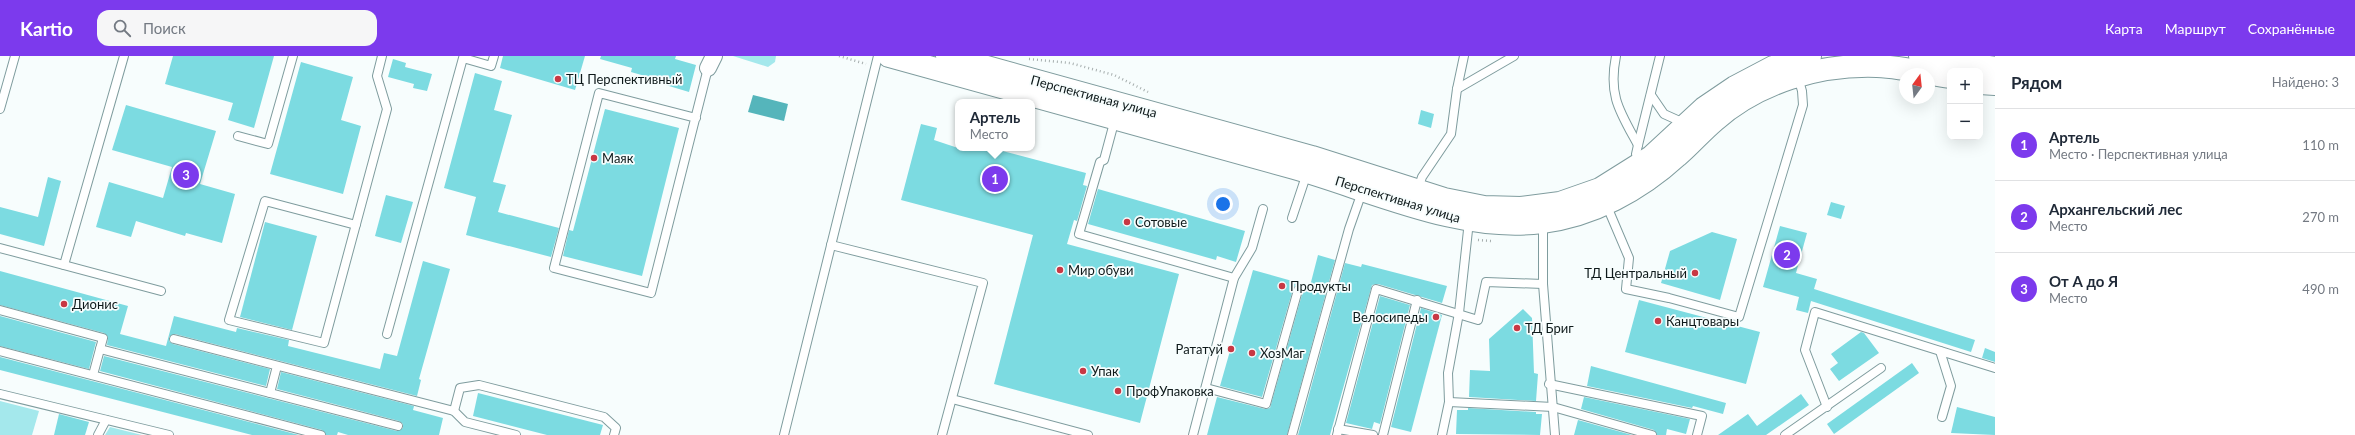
<!DOCTYPE html>
<html lang="ru">
<meta charset="utf-8">
<style>
:root{--surface:#fff;--page:#f6f6f7;--text:#1f2937;--muted:#747a83;--line:#e0e1e3;--accent:#7c3aed}
body{margin:0;font-family:Lato,sans-serif;background:var(--page);color:var(--text)}
.controls{position:absolute;right:12px;top:12px;display:grid;overflow:hidden;border-radius:8px;box-shadow:0 4px 16px #0002}
.controls button{width:36px;height:36px;display:grid;place-items:center;padding:0;border:0;border-bottom:1px solid var(--line);background:var(--surface);color:var(--text);font:20px sans-serif}
.compass{position:absolute;left:1899px;top:12px;width:36px;height:36px;border-radius:50%;background:var(--surface);box-shadow:0 4px 16px #0002;rotate:15deg}
.you{position:absolute;left:1223px;top:148px;width:14px;height:14px;margin:-10px;border:3px solid #fff;border-radius:50%;background:#1a73e8;box-shadow:0 0 0 6px #1a73e833}
.badge{display:grid;place-items:center;width:26px;height:26px;border-radius:50%;background:var(--accent);color:#fff;font-size:13px;font-weight:700}
.pin{position:absolute;translate:-50% -50%;border:2px solid #fff;box-shadow:0 1px 4px #0006}
.popup{position:absolute;left:955px;top:43px;width:80px;height:52px;box-sizing:border-box;display:grid;place-content:center;border-radius:8px;background:var(--surface);filter:drop-shadow(0 1px 3px #0005);font-size:13px;white-space:nowrap;color:var(--muted)}
.popup b{font-size:15px;color:var(--text)}
.popup::after{content:'';position:absolute;left:50%;top:100%;margin-left:-8px;border:8px solid transparent;border-top-color:var(--surface)}
.list{margin:0;padding:0;list-style:none}
h2{display:flex;justify-content:space-between;align-items:center;height:52px;margin:0;padding:0 16px;font-size:17px}
h2 small{font-size:13px;font-weight:400;color:var(--muted)}
.list li{display:grid;grid-template-columns:26px 1fr auto;gap:12px;align-items:center;box-sizing:border-box;height:72px;padding:0 16px;border-top:1px solid var(--line)}
.list b{display:block;font-size:15px;white-space:nowrap}
.list p{margin:0;font-size:13px;white-space:nowrap;color:var(--muted)}
.list em{font-size:13px;font-style:normal;color:var(--muted)}
.icon{flex:none;width:22px;height:22px;fill:none;stroke:currentColor;stroke-width:2;stroke-linecap:round;stroke-linejoin:round}
.map{position:relative;flex:none;width:1995px;height:379px;overflow:hidden}
header{display:flex;align-items:center;gap:24px;box-sizing:border-box;height:56px;padding:0 20px;background:var(--accent);color:#fff}
header strong{font-size:19px}
nav{display:flex;gap:22px;margin-inline-start:auto;font-size:14px}
.search{width:280px;height:36px;background:var(--page);display:flex;align-items:center;gap:10px;box-sizing:border-box;padding:0 14px;border-radius:12px;color:var(--muted);font-size:15px}
main{display:flex}
aside{flex:1;background:var(--surface)}
.map>svg:first-child{display:block}
.green{fill:#a4e8ec}
.water{fill:#55b5bb}
.building{fill:#7cdbe1}
.lines{fill:none;stroke-linecap:round;stroke-linejoin:round}
.service-casing{stroke:#7f9c9e;stroke-width:10}
.minor-casing{stroke:#7f9c9e;stroke-width:18}
.primary-casing{stroke:#7f9c9e;stroke-width:24}
.path{stroke:#a6aeae;stroke-width:2.5;stroke-dasharray:1 3;stroke-linecap:butt}
.service{stroke:#fff;stroke-width:8}
.minor{stroke:#fff;stroke-width:16}
.primary{stroke:#fff;stroke-width:22}
.poi-dot{fill:#c83844;stroke:#f7fdfd;stroke-width:1.5}
.labels{text-anchor:middle;dominant-baseline:central;stroke-width:3.5;stroke-linejoin:round;paint-order:stroke}
.poi-label{font-size:13px;fill:#0e191a;stroke:#f7fdfd;text-anchor:start}
.street-label{font-size:13px;fill:#0e191a;stroke:#f7fdfd}
</style>
<header>
<strong>Kartio</strong>
<div class="search"><svg class="icon" aria-label="search" viewBox="0 0 24 24"><circle cx="10" cy="10" r="6"/><path d="M15 15l6 6"/></svg>Поиск</div>
<nav><a>Карта</a><a>Маршрут</a><a>Сохранённые</a></nav>
</header>
<main>
<div class="map">
<svg width="1995" height="379" viewBox="0 0 1995 379">
<rect width="100%" height="100%" fill="#f7fdfd"/>
<g class="green">
<polygon points="733,0 776,0 775,6 768,11"/>
<polygon points="0,345 39,355 32,379 0,379"/>
<polygon points="110,371 142,379 105,379"/>
</g>
<polygon class="water" points="753,39 788,48 784,65 748,56"/>
<g class="building">
<polygon points="173,0 274,0 254,72 228,64 233,47 165,28"/>
<polygon points="503,0 585,0 575,34 500,12"/>
<polygon points="601,0 676,0 675,3 696,9 689,36 659,27 659,24 631,16 632,12 600,3"/>
<polygon points="393,3 406,7 405,11 432,18 427,35 413,32 414,28 388,21"/>
<polygon points="301,6 353,21 341,64 361,70 343,138 270,118"/>
<polygon points="475,17 502,25 494,54 512,59 493,126 506,129 498,156 559,172 551,201 466,179 476,141 444,132"/>
<polygon points="126,49 216,75 200,128 235,138 222,187 186,177 185,180 136,165 131,181 96,171 109,126 163,142 172,111 112,94"/>
<polygon points="605,53 679,72 642,220 563,200 569,174 573,175"/>
<polygon points="1421,54 1434,58 1431,72 1418,68"/>
<polygon points="921,68 937,72 934,84 958,92 991,92 1086,117 1083,129 1087,130 1077,165 1074,164 1067,188 1179,218 1140,367 994,328 1033,179 901,144"/>
<polygon points="48,121 61,125 44,190 0,178 0,151 38,161"/>
<polygon points="1098,133 1245,175 1236,206 1217,200 1216,204 1088,168"/>
<polygon points="386,139 413,146 401,187 375,180"/>
<polygon points="1831,146 1845,150 1841,163 1827,159"/>
<polygon points="265,166 317,180 292,274 240,261"/>
<polygon points="1780,170 1807,177 1796,217 1817,223 1814,233 1975,284 1971,296 1811,245 1808,257 1796,254 1799,241 1763,231"/>
<polygon points="1712,176 1737,183 1720,244 1661,227 1670,195"/>
<polygon points="1318,199 1335,204 1287,379 1207,379 1217,341 1265,353 1270,352 1303,235 1300,229 1296,229 1293,233 1262,341 1220,330 1253,214 1310,230"/>
<polygon points="423,205 450,213 419,323 421,324 417,340 175,278 169,281 169,285 173,288 270,313 266,330 107,289 108,281 104,277 0,249 0,215 128,250 120,278 166,290 174,260 236,276 237,272 289,284 288,290 380,313 384,297 397,300"/>
<polygon points="1345,207 1361,211 1362,208 1447,230 1442,247 1378,228 1372,229 1330,379 1298,379"/>
<polygon points="1380,240 1410,249 1380,368 1374,366 1372,373 1346,367"/>
<polygon points="1639,244 1760,276 1746,328 1625,296"/>
<polygon points="1421,252 1442,259 1411,376 1391,371"/>
<polygon points="1523,253 1532,262 1534,317 1538,318 1536,345 1469,341 1470,314 1490,315 1489,283"/>
<polygon points="0,260 96,286 89,313 0,290"/>
<polygon points="1861,276 1864,277 1879,297 1839,325 1830,313 1838,307 1831,298"/>
<polygon points="1985,292 1995,296 1995,306 1982,302"/>
<polygon points="104,300 397,375 403,372 403,368 399,365 277,333 281,316 414,350 413,354 443,362 439,379 348,379 338,376 337,379 326,379 322,374 100,315"/>
<polygon points="0,301 299,379 252,379 0,314"/>
<polygon points="1912,307 1919,317 1834,378 1827,368"/>
<polygon points="1591,310 1726,347 1723,358 1693,350 1692,352 1587,330"/>
<polygon points="478,337 603,369 600,379 547,379 473,360"/>
<polygon points="1801,338 1809,349 1766,379 1718,379 1748,358 1757,370"/>
<polygon points="1584,341 1690,363 1686,378 1667,373 1666,379 1657,379 1654,374 1581,353"/>
<polygon points="1957,351 1995,361 1995,379 1951,377"/>
<polygon points="1468,352 1536,356 1536,358 1542,358 1540,379 1456,378 1457,354 1468,354"/>
<polygon points="59,358 89,366 85,379 54,379"/>
<polygon points="1578,364 1632,379 1574,379"/>
</g>
<g class="lines">
<defs>
<g id="service">
<path d="M1616 0C1608 40 1620 56 1638 89"/>
<polyline points="1457,33 1514,0"/>
<polyline points="1651,39 1664,58 1684,67"/>
<polyline points="0,53 15,0"/>
<polyline points="696,62 599,37 554,212 651,237 708,12"/>
<polyline points="1115,63 1104,104 1100,106 1079,178 1234,222"/>
<polyline points="238,80 268,88 293,0"/>
<polyline points="1642,106 1636,98 1638,89 1660,0"/>
<polyline points="1418,133 1422,121 1451,78 1457,33 1464,0"/>
<polyline points="1606,148 1629,202 1626,233 1669,242 1739,261 1803,49 1802,35 1798,21"/>
<polyline points="1292,162 1307,117"/>
<polyline points="1543,167 1543,228 1555,379"/>
<polyline points="356,169 265,145 229,264 324,287 387,53 377,20 382,0"/>
<polyline points="831,189 983,227 942,379"/>
<polyline points="0,192 161,235"/>
<polyline points="64,209 124,0"/>
<polyline points="0,254 103,282 93,319"/>
<polyline points="387,278 463,2 491,10 494,0"/>
<polyline points="174,283 454,355 465,366 516,379"/>
<polyline points="100,293 398,370"/>
<polyline points="0,295 321,379"/>
<polyline points="1940,295 1951,330 1942,361"/>
<polyline points="1549,328 1702,360 1697,379"/>
<polyline points="1206,332 1266,348 1298,234"/>
<polyline points="270,337 277,310"/>
<polyline points="0,338 169,379"/>
<polyline points="952,343 1088,379"/>
<polyline points="1449,346 1553,351 1652,379"/>
<polyline points="1827,351 1805,294 1815,256 1995,312"/>
<polyline points="454,355 460,332 479,329 604,361 616,372 614,379"/>
<polyline points="1338,373 1373,379"/>
<polyline points="98,379 106,364"/>
<polyline points="784,379 878,0"/>
<polyline points="1193,379 1234,222 1252,192 1263,153"/>
<polyline points="1292,379 1349,173 1362,136"/>
<polyline points="1337,379 1376,233 1478,264 1486,226 1543,228"/>
<polyline points="1383,379 1417,244"/>
<polyline points="1442,379 1449,346 1448,317 1459,257 1469,165"/>
<polyline points="1785,379 1881,312"/>
</g>
<polyline id="minor" points="708,12 714,0"/>
<g id="primary">
<path d="M889 0C1024 38 1159 74 1294 112 1372 134 1460 177 1542 166 1592 160 1640 134 1677 100 1690 89 1701 76 1714 65 1758 26 1819 8 1877 10 1902 11 1926 17 1950 21"/>
<polyline points="947,0 1312,101 1444,143 1484,151 1521,152 1560,147 1600,133 1651,101 1704,52 1735,31 1773,11 1810,0"/>
<polyline points="1920,0 1995,12"/>
<polyline points="1980,27 1995,28"/>
</g>
</defs>
<use href="#service" class="service-casing"/>
<use href="#minor" class="minor-casing"/>
<use href="#primary" class="primary-casing"/>
<g class="path">
<polyline points="839,0 866,8"/>
<polyline points="1029,3 1070,7 1114,19 1148,36"/>
<polyline points="1478,184 1491,185"/>
</g>
<use href="#service" class="service"/>
<use href="#minor" class="minor"/>
<use href="#primary" class="primary"/>
</g>
<g class="poi-dot">
<circle cx="558" cy="23" r="4"/>
<circle cx="594" cy="102" r="4"/>
<circle cx="1127" cy="166" r="4"/>
<circle cx="1060" cy="214" r="4"/>
<circle cx="1695" cy="217" r="4"/>
<circle cx="1282" cy="230" r="4"/>
<circle cx="64" cy="248" r="4"/>
<circle cx="1436" cy="261" r="4"/>
<circle cx="1658" cy="265" r="4"/>
<circle cx="1517" cy="272" r="4"/>
<circle cx="1231" cy="293" r="4"/>
<circle cx="1252" cy="297" r="4"/>
<circle cx="1083" cy="315" r="4"/>
<circle cx="1118" cy="335" r="4"/>
</g>
<g class="labels">
<g class="poi-label">
<text x="566" y="23">ТЦ Перспективный</text>
<text x="602" y="102">Маяк</text>
<text x="1135" y="166">Сотовые</text>
<text x="1068" y="214">Мир обуви</text>
<text x="1687" y="217" text-anchor="end">ТД Центральный</text>
<text x="1290" y="230">Продукты</text>
<text x="72" y="248">Дионис</text>
<text x="1428" y="261" text-anchor="end">Велосипеды</text>
<text x="1666" y="265">Канцтовары</text>
<text x="1525" y="272">ТД Бриг</text>
<text x="1223" y="293" text-anchor="end">Рататуй</text>
<text x="1260" y="297">ХозМаг</text>
<text x="1091" y="315">Упак</text>
<text x="1126" y="335">ПрофУпаковка</text>
</g>
<g class="street-label">
<text transform="translate(1094 40) rotate(15)">Перспективная улица</text>
<text transform="translate(1398 143) rotate(17)">Перспективная улица</text>
</g>
</g>
</svg>
<div class="controls">
<button>+</button>
<button>−</button>
</div>
<svg class="compass" viewBox="-18 -18 36 36"><path d="M0-13l5 13h-10z" fill="#e53935"/><path d="M0 13l5-13h-10z" fill="#747a83"/></svg>
<div class="you"></div>
<div class="pin badge" style="left:995px;top:123px">1</div>
<div class="popup"><b>Артель</b>Место</div>
<div class="pin badge" style="left:1787px;top:199px">2</div>
<div class="pin badge" style="left:186px;top:119px">3</div>
</div>
<aside>
<h2>Рядом<small>Найдено: 3</small></h2>
<ul class="list">
<li><span class="badge">1</span><div><b>Артель</b><p>Место · Перспективная улица</p></div><em>110 m</em></li>
<li><span class="badge">2</span><div><b>Архангельский лес</b><p>Место</p></div><em>270 m</em></li>
<li><span class="badge">3</span><div><b>От А до Я</b><p>Место</p></div><em>490 m</em></li>
</ul>
</aside>
</main>
